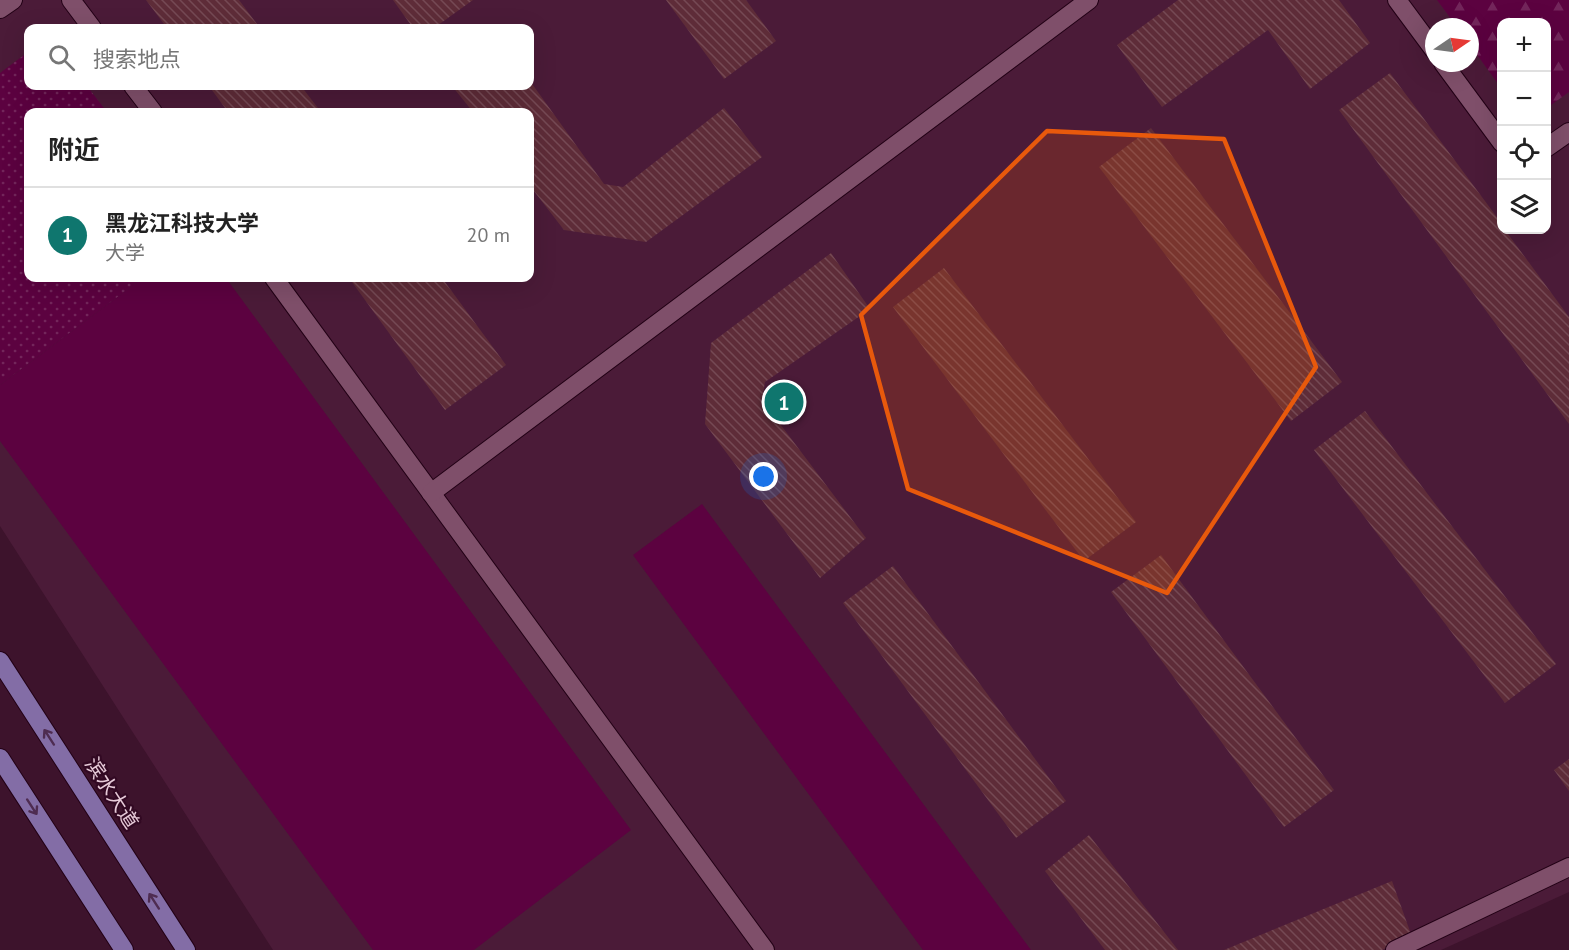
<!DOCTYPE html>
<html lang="zh">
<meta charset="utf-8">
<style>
:root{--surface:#fff;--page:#f2f2f2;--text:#222;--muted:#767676;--line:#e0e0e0;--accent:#0f766e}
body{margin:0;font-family:"PT Sans","Noto Sans SC",sans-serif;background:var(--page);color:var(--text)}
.controls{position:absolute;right:18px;top:18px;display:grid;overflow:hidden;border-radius:12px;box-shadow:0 6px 24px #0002}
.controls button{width:54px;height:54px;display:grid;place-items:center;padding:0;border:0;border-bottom:2px solid var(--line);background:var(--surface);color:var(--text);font:30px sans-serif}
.compass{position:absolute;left:1425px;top:18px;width:54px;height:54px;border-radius:50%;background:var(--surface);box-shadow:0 6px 24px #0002;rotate:77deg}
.you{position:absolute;left:764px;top:477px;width:21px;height:21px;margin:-15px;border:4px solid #fff;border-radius:50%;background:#1a73e8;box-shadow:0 0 0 9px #1a73e833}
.badge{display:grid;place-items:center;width:39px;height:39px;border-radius:50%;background:var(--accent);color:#fff;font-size:20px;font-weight:700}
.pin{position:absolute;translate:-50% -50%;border:3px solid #fff;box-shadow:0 2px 6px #0006}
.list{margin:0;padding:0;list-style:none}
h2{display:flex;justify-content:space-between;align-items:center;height:78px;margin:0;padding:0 24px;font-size:26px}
h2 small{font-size:20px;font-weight:400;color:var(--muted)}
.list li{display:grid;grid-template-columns:39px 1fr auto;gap:18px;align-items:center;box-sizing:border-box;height:96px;padding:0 24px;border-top:2px solid var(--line)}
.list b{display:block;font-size:22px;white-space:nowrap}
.list p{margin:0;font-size:20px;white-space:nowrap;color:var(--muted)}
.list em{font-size:20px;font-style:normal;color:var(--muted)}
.icon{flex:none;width:33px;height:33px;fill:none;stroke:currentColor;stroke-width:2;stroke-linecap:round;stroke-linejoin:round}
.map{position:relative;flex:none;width:1569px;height:950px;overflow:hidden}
.search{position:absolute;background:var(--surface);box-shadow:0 6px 24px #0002;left:24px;top:24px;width:510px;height:66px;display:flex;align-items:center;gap:15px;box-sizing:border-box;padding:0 21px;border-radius:12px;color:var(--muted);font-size:22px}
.panel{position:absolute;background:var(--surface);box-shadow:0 6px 24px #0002;left:24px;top:108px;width:510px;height:174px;border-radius:12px}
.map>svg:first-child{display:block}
.built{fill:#4b1b38;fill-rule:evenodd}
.forest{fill:url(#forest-firs)}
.park{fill:url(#park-dots)}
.pitch{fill:#5c0240}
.building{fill:url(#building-back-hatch)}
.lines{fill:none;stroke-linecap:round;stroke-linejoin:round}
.minor-casing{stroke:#220015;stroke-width:20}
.major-casing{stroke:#220015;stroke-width:20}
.minor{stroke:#7f4f6a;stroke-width:18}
.major{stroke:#836da6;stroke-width:18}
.oneway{stroke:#4e2c51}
.marked{fill:#e8590c;fill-opacity:0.2;stroke:#e8590c;stroke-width:4.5;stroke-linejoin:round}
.labels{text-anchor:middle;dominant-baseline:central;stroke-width:4.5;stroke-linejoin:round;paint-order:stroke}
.street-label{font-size:20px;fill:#e7cbd9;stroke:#320923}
</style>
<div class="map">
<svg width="1569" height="950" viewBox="0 0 1569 950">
<defs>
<pattern id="forest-firs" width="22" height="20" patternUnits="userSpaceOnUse" patternTransform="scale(1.5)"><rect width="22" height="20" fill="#5c0240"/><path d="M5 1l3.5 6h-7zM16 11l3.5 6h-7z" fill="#73265b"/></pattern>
<pattern id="park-dots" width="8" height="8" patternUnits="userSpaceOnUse" patternTransform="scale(1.5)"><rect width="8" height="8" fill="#5c0240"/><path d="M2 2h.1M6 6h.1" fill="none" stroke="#73265b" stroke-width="1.8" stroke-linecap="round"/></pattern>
<pattern id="building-back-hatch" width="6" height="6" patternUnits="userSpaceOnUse" patternTransform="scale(1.5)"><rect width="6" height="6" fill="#5e2c38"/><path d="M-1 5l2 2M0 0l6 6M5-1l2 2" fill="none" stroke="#754954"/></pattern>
</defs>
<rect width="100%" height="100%" fill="#3d132c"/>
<path class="built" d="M0 0H1569V892L1441 950H273L0 526ZM1502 22H1546V230H1502ZM1434 27H1470V63H1434ZM28 28H530V86H28ZM28 112H530V278H28Z"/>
<polygon class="forest" points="1437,0 1569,0 1569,92 1547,108 1546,22 1502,22 1501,88 1470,45 1470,27 1457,27"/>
<polygon class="park" points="28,52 28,86 87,86 107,112 28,112 28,278 143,278 0,385 0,73"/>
<g class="pitch">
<polygon points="143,278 226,278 631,830 474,950 373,950 0,441 0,385"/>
<polygon points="702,504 1031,950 923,950 633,555"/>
</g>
<g class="building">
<polygon points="146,0 239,0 260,28 167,28"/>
<polygon points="393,0 473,0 434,28 413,28"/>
<polygon points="666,0 746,0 776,41 724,79"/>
<polygon points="1178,0 1339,0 1370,43 1310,89 1268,30 1162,107 1117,45"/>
<polygon points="1390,73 1502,224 1502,230 1505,230 1569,317 1569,424 1339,110"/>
<polygon points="530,81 604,184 623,187 724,108 762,157 646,242 564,230 530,186 530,112 473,112 452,86 530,86"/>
<polygon points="209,86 301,86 321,112 228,112"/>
<polygon points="1151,128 1342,382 1291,421 1099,167"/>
<polygon points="831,253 870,309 765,382 762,400 866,538 820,578 705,424 711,343"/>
<polygon points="944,268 1136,522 1084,561 893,307"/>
<polygon points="349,278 442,278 506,365 445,410"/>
<polygon points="1365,411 1556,664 1505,703 1314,450"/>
<polygon points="1161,555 1334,790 1284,827 1111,592"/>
<polygon points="893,566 1066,801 1016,838 843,603"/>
<polygon points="1569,759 1569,791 1554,770"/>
<polygon points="1089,835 1178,950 1105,950 1045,871"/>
<polygon points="1392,881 1412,937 1382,950 1224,950"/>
</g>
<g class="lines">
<defs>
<g id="minor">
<polyline points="71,0 92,28"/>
<polyline points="1397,0 1434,50"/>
<polyline points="0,9 13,0"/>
<polyline points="1443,63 1502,143"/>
<polyline points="133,86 153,112"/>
<polyline points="1546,148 1569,132"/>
<polyline points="274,278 765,950"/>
<polyline points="431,493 1089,0"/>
<polyline points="1395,950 1569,867"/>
</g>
<g id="major">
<polyline points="0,661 186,950"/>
<polyline points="0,758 124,950"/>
</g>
</defs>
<use href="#minor" class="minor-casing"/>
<use href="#major" class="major-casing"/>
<use href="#minor" class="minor"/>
<use href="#major" class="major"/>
</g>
<defs><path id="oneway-shaft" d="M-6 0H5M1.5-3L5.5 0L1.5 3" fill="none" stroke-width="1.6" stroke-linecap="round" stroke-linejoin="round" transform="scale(1.5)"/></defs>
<g class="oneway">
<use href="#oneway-shaft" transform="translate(49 737) rotate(-123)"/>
<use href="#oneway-shaft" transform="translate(32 807) rotate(57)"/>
<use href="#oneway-shaft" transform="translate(154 901) rotate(-123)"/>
</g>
<path class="marked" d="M1047 131 1224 139 1316 367 1167 593 908 489 861 315Z"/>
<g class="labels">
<g class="street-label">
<text transform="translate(112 793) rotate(57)">滨水大道</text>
</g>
</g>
</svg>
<div class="controls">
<button>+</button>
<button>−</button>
<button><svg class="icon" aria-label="locate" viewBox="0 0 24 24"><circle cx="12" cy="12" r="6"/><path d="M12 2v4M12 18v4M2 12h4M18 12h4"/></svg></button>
<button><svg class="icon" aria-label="layers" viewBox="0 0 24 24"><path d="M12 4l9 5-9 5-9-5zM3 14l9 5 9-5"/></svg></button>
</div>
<svg class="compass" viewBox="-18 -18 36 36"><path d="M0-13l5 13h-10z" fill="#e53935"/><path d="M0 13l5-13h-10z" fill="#767676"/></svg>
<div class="you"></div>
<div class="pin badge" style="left:784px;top:402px">1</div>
<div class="search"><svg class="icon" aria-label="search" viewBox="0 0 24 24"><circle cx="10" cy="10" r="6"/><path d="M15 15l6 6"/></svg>搜索地点</div>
<section class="panel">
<h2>附近<small></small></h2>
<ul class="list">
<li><span class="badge">1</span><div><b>黑龙江科技大学</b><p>大学</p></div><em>20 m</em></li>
</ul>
</section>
</div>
